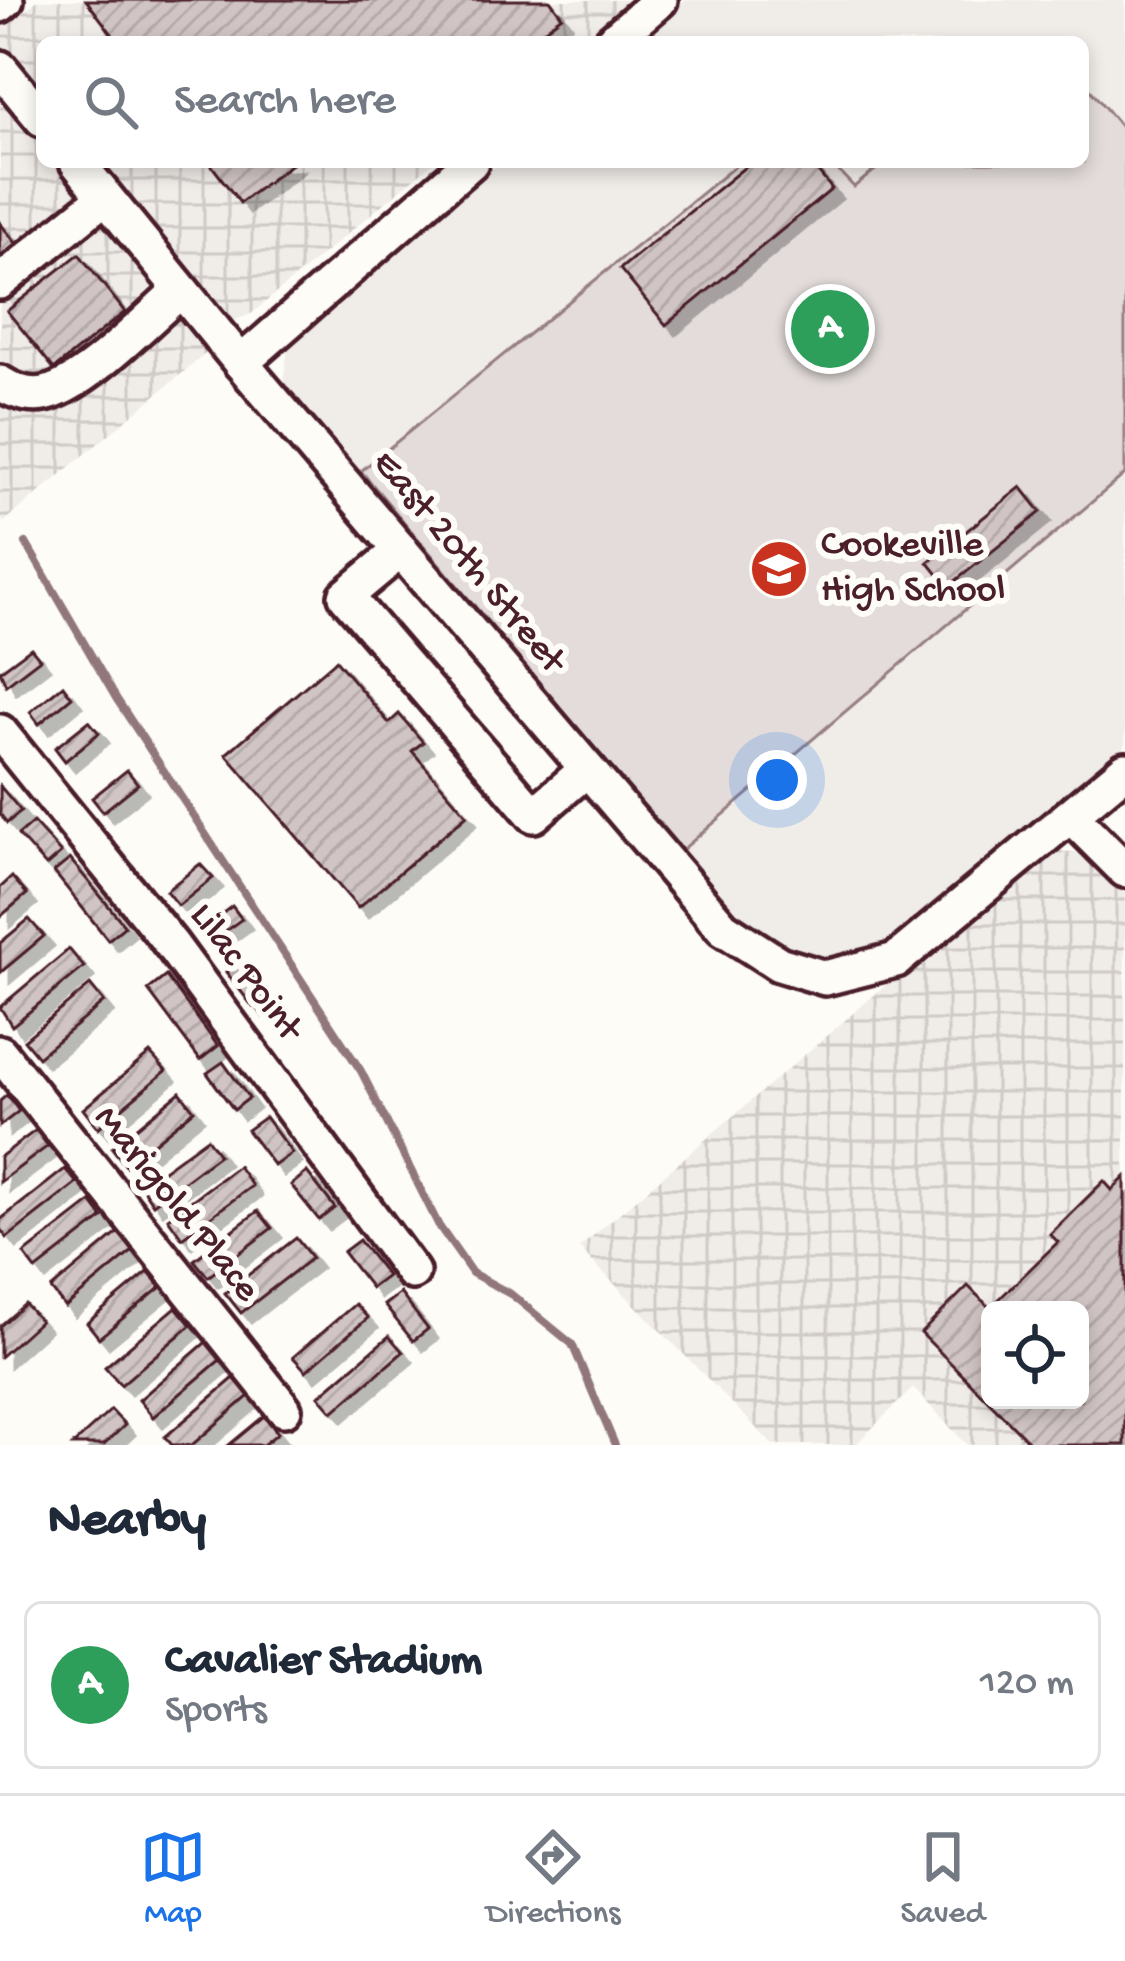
<!DOCTYPE html>
<style>
:root{--surface:#fff;--page:#f6f6f7;--text:#1f2937;--muted:#747a83;--line:#e0e1e3;--accent:#1a73e8}
body{margin:0;font-family:"Gochi Hand",sans-serif;background:var(--page);color:var(--text)}
.controls{position:absolute;right:36px;bottom:36px;display:grid;overflow:hidden;border-radius:18px;box-shadow:0 6px 18px #0003}
.controls button{width:108px;height:108px;display:grid;place-items:center;padding:0;border:0;border-bottom:3px solid var(--line);background:var(--surface);color:var(--text);font:60px sans-serif}
.you{position:absolute;left:777px;top:780px;width:42px;height:42px;margin:-30px;border:9px solid #fff;border-radius:50%;background:#1a73e8;box-shadow:0 0 0 18px #1a73e833}
.badge{display:grid;place-items:center;width:78px;height:78px;border-radius:50%;background:var(--accent);color:#fff;font-size:39px;font-weight:700}
.pin{position:absolute;translate:-50% -50%;border:6px solid #fff;box-shadow:0 3px 12px #0006}
.list{margin:0;padding:0;list-style:none}
h2{display:flex;justify-content:space-between;align-items:center;height:156px;margin:0;padding:0 48px;font-size:51px}
h2 small{font-size:39px;font-weight:400;color:var(--muted)}
.list li{display:grid;grid-template-columns:78px 1fr auto;gap:36px;align-items:center;box-sizing:border-box;height:168px;margin:0 24px 24px;padding:0 24px;border:3px solid var(--line);border-radius:18px}
.list b{display:block;font-size:45px;white-space:nowrap}
.list p{margin:0;font-size:39px;white-space:nowrap;color:var(--muted)}
.list em{font-size:39px;font-style:normal;color:var(--muted)}
.icon{flex:none;width:66px;height:66px;fill:none;stroke:currentColor;stroke-width:2;stroke-linecap:round;stroke-linejoin:round}
.map{position:relative;flex:none;width:1125px;height:1445px;overflow:hidden}
.search{position:absolute;background:var(--surface);box-shadow:0 6px 18px #0003;left:36px;right:36px;top:36px;height:132px;display:flex;align-items:center;gap:30px;box-sizing:border-box;padding:0 42px;border-radius:18px;color:var(--muted);font-size:45px}
.sheet{height:348px;background:var(--surface)}
nav{display:flex;justify-content:space-around;align-items:center;box-sizing:border-box;height:168px;border-top:3px solid var(--line);background:var(--surface);font-size:33px;color:var(--muted)}
nav a{display:grid;justify-items:center;gap:6px}
nav .on{color:var(--accent)}
.map>svg:first-child{display:block}
.built{fill:#f0ece8}
.industrial{fill:url(#industrial-grid);fill-rule:evenodd}
.grass{fill:#e3dcda;stroke:#967e82;stroke-width:3}
.lines{fill:none;stroke-linecap:round;stroke-linejoin:round}
.stream{stroke:#91777b;stroke-width:8}
.building{fill:url(#building-hatch);stroke:#4a1f2b;stroke-width:3;fill-rule:evenodd;filter:url(#shadow)}
.minor-casing{stroke:#4a1f2b;stroke-width:42}
.minor{stroke:#fdfcf7;stroke-width:33}
.labels{text-anchor:middle;dominant-baseline:central;stroke-width:12;stroke-linejoin:round;paint-order:stroke}
.poi-label{font-size:39px;fill:#4a1f2b;stroke:#fdfcf7;text-anchor:start}
.street-label{font-size:39px;fill:#4a1f2b;stroke:#fdfcf7}
</style>
<div class="map">
<svg width="1125" height="1445" viewBox="0 0 1125 1445">
<defs>
<pattern id="industrial-grid" width="8" height="8" patternUnits="userSpaceOnUse" patternTransform="scale(3)"><rect width="8" height="8" fill="#f0ece8"/><path d="M0 4h8M4 0v8" fill="none" stroke="#cfcac7"/></pattern>
<pattern id="building-hatch" width="6" height="6" patternUnits="userSpaceOnUse" patternTransform="scale(3)"><rect width="6" height="6" fill="#d0c5c4"/><path d="M-1 1l2-2M0 6l6-6M5 7l2-2" fill="none" stroke="#b4a9a9"/></pattern>
<filter id="shadow"><feDropShadow dx="10" dy="10" stdDeviation="0" flood-color="#0004"/></filter>
</defs>
<rect width="100%" height="100%" fill="#fdfcf7"/>
<filter id="ink" filterUnits="userSpaceOnUse"><feTurbulence type="fractalNoise" baseFrequency=".00833" numOctaves="2"/><feDisplacementMap in="SourceGraphic" scale="24" xChannelSelector="R" yChannelSelector="G"/><feConvolveMatrix kernelMatrix="1 2 1 2 8 2 1 2 1" color-interpolation-filters="sRGB"/></filter>
<g filter="url(#ink)">
<polygon class="built" points="685,0 1125,0 1125,747 900,937 862,955 829,960 789,953 726,915 283,390 288,346 500,162 1083,162 1083,42 637,42"/>
<g class="industrial">
<polygon points="38,0 628,0 578,42 42,42 42,98 0,47 0,29"/>
<polygon points="0,92 42,143 42,162 57,162 210,350 4,522 0,517"/>
<polygon points="94,162 434,162 251,314 235,320 219,315"/>
<path d="M1055 850 1082 855 1125 893V1445H967L913 1388 855 1445H773L579 1248 1031 861ZM990 1310H1080V1400H990Z"/>
</g>
<polygon class="grass" points="1083,81 1125,132 1125,474 681,851 361,471 740,162 830,162 854,187 885,162 1083,162"/>
<g class="lines">
<polyline class="stream" points="26,543 116,698 361,1071 439,1226 472,1273 512,1295 572,1344 615,1445"/>
</g>
<g class="building">
<polygon points="86,0 550,0 562,16 528,42 118,42"/>
<polygon points="209,162 294,162 240,203"/>
<polygon points="751,162 810,162 832,189 666,325 620,269"/>
<polygon points="0,223 23,252 0,270"/>
<polygon points="79,254 125,312 54,369 7,311"/>
<polygon points="1021,487 1041,512 948,587 928,562"/>
<polygon points="31,648 40,659 6,685 0,671"/>
<polygon points="336,660 389,723 399,714 423,742 412,751 467,815 358,908 226,754"/>
<polygon points="63,685 72,697 39,724 30,712"/>
<polygon points="89,721 99,733 65,761 55,748"/>
<polygon points="127,770 138,784 103,812 92,798"/>
<polygon points="0,786 21,811 7,823 0,814"/>
<polygon points="33,822 61,853 46,866 18,835"/>
<polygon points="70,859 125,926 108,940 54,872"/>
<polygon points="200,864 213,878 178,906 166,891"/>
<polygon points="12,877 27,894 0,917 0,888"/>
<polygon points="232,906 242,919 207,944 198,932"/>
<polygon points="29,919 44,936 0,973 0,943"/>
<polygon points="69,949 84,967 12,1026 0,1007"/>
<polygon points="240,962 266,997 253,1007 226,972"/>
<polygon points="166,976 218,1046 200,1060 148,990"/>
<polygon points="90,985 104,1002 38,1057 24,1040"/>
<polygon points="150,1053 166,1071 98,1128 83,1109"/>
<polygon points="223,1062 249,1098 234,1110 207,1073"/>
<polygon points="180,1092 194,1110 126,1166 112,1148"/>
<polygon points="7,1095 19,1111 0,1126 0,1101"/>
<polygon points="265,1117 292,1153 274,1166 247,1130"/>
<polygon points="36,1130 48,1146 0,1182 0,1157"/>
<polygon points="207,1138 219,1155 153,1204 141,1186"/>
<polygon points="238,1166 252,1186 182,1238 168,1218"/>
<polygon points="65,1169 77,1183 7,1238 0,1229 0,1220"/>
<polygon points="307,1172 335,1208 319,1220 291,1185"/>
<path d="M1125 1177V1445H1032L921 1333 968 1286 990 1308 1058 1242 1050 1234 1104 1181 1112 1190ZM990 1310H1080V1400H990Z"/>
<polygon points="91,1202 103,1218 36,1270 24,1254"/>
<polygon points="258,1211 272,1228 208,1277 194,1260"/>
<polygon points="119,1232 134,1250 65,1307 51,1289"/>
<polygon points="296,1238 312,1258 241,1313 225,1293"/>
<polygon points="359,1240 387,1276 371,1288 343,1252"/>
<polygon points="148,1272 161,1287 99,1338 87,1323"/>
<polygon points="400,1293 428,1329 413,1341 384,1305"/>
<polygon points="25,1304 40,1321 0,1357 0,1326"/>
<polygon points="355,1304 368,1318 306,1371 293,1357"/>
<polygon points="176,1307 191,1325 121,1385 105,1367"/>
<polygon points="389,1336 403,1352 333,1412 319,1396"/>
<polygon points="206,1342 221,1359 153,1417 139,1400"/>
<polygon points="234,1378 249,1396 192,1445 172,1445 165,1437"/>
<polygon points="111,1410 125,1425 104,1445 73,1445"/>
<polygon points="264,1416 278,1433 263,1445 229,1445"/>
</g>
<g class="lines">
<defs>
<g id="minor">
<polyline points="0,5 6,0"/>
<polyline points="611,42 660,0"/>
<polyline points="0,68 42,119"/>
<polyline points="77,162 241,363 723,928 779,964 825,978 896,960 1125,770"/>
<polyline points="0,282 105,197"/>
<polyline points="241,363 471,162"/>
<path d="M0 383C16 393 36 399 54 391 93 376 149 318 181 290"/>
<polyline points="401,550 346,596 534,815 587,769"/>
<polyline points="0,732 171,944 412,1272"/>
<polyline points="1071,816 1125,870"/>
<polyline points="0,1053 284,1409"/>
</g>
</defs>
<use href="#minor" class="minor-casing"/>
<use href="#minor" class="minor"/>
</g>
</g>
<defs>
<symbol id="school-disc" viewBox="-11 -11 22 22"><circle r="9.5" fill="#c8321e" stroke="#fdfcf7"/><path d="M0-5L7-2L0 1L-7-2ZM-4 1L0 2.5L4 1V4Q0 6-4 4Z" fill="#fff"/></symbol>
</defs>
<g fill-rule="evenodd">
<use href="#school-disc" x="746" y="536" width="66" height="66"/>
</g>
<g class="labels">
<g class="poi-label">
<text x="821" y="547">Cookeville<tspan x="821" dy="45">High School</tspan></text>
</g>
<g class="street-label">
<text transform="translate(467 563) rotate(50)">East 20th Street</text>
<text transform="translate(244 973) rotate(53)">Lilac Point</text>
<text transform="translate(175 1205) rotate(51)">Marigold Place</text>
</g>
</g>
</svg>
<div class="controls">
<button><svg class="icon" aria-label="locate" viewBox="0 0 24 24"><circle cx="12" cy="12" r="6"/><path d="M12 2v4M12 18v4M2 12h4M18 12h4"/></svg></button>
</div>
<div class="you"></div>
<div class="pin badge" style="left:830px;top:329px;background:#2e9e5b">A</div>
<div class="search"><svg class="icon" aria-label="search" viewBox="0 0 24 24"><circle cx="10" cy="10" r="6"/><path d="M15 15l6 6"/></svg>Search here</div>
</div>
<section class="sheet">
<h2>Nearby<small></small></h2>
<ul class="list">
<li><span class="badge" style="background:#2e9e5b">A</span><div><b>Cavalier Stadium</b><p>Sports</p></div><em>120 m</em></li>
</ul>
</section>
<nav>
<a class="on"><svg class="icon" aria-label="map" viewBox="0 0 24 24"><path d="M3 6l6-2 6 2 6-2v14l-6 2-6-2-6 2zM9 4v14M15 6v14"/></svg>Map</a>
<a><svg class="icon" aria-label="directions" viewBox="0 0 24 24"><path d="M12 3l9 9-9 9-9-9zM9 14v-3h6M13 9l2 2-2 2"/></svg>Directions</a>
<a><svg class="icon" aria-label="saved" viewBox="0 0 24 24"><path d="M7 4h10v16l-5-4-5 4z"/></svg>Saved</a>
</nav>
